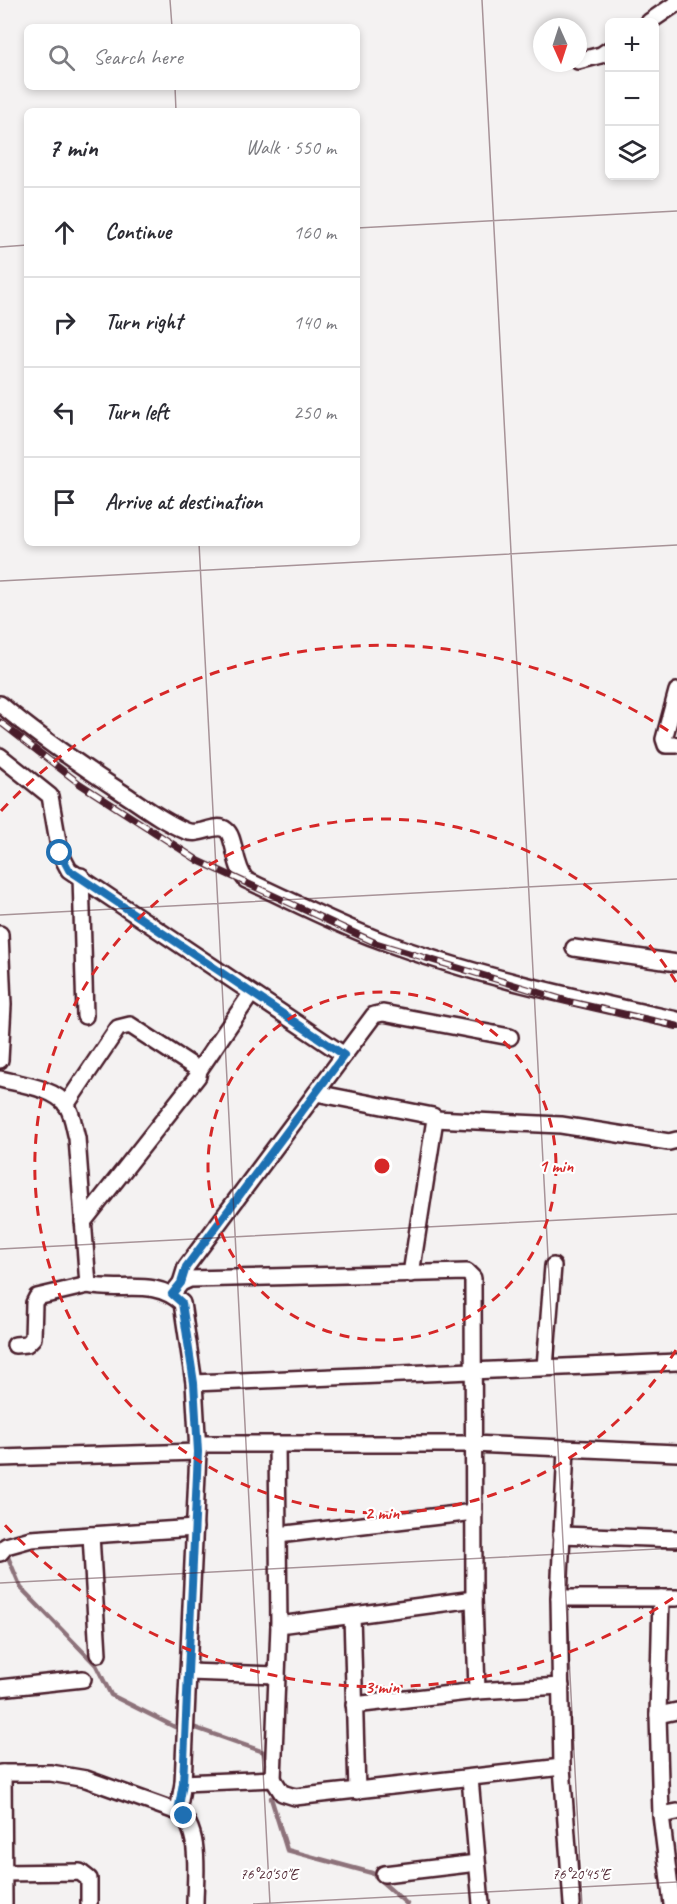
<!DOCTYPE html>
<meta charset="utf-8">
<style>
:root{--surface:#fff;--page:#f2f2f3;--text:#2b2b33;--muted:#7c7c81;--line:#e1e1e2}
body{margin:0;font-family:Caveat,sans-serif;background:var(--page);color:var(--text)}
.controls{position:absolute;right:18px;top:18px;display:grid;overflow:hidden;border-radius:9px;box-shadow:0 3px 9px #0003}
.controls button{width:54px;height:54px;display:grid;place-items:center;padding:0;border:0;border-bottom:2px solid var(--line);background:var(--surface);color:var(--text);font:30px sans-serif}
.compass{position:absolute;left:533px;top:18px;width:54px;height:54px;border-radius:50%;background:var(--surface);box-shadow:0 3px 9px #0003;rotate:177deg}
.stop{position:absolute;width:18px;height:18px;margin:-14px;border:4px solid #1f6fb2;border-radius:50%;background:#fff}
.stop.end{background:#1f6fb2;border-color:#fff;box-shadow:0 2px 6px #0008}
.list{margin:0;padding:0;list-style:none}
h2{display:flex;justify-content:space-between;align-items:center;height:78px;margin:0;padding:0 24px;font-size:26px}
h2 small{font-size:20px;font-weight:400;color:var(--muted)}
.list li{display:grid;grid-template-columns:39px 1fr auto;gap:18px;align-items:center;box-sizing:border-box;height:90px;padding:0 24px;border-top:2px solid var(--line)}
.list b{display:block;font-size:22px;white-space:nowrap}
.list em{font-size:20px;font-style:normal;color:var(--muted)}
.icon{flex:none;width:33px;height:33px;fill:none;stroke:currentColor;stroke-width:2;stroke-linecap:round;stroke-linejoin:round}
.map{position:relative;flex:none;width:677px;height:1904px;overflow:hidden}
.search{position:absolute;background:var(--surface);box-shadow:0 3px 9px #0003;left:24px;top:24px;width:336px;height:66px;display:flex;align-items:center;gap:15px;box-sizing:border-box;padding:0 21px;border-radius:9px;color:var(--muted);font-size:22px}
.panel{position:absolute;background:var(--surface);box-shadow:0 3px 9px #0003;left:24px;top:108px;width:336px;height:438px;border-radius:9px}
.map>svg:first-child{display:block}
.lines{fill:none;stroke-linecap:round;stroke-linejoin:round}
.stream{stroke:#8d727a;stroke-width:4.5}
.minor-casing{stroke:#4a1f2b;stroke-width:20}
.minor{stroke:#fff;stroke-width:15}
.rail-casing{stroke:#4a1f2b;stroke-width:7}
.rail{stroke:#fff;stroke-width:4.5;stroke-dasharray:14;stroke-linecap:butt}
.route{stroke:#1f6fb2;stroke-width:8}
.ticks{fill:none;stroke:#4a1f2b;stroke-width:1.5;stroke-opacity:0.45}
.ring{fill:none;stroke:#d62828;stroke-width:3;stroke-dasharray:10 8}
.ticks-label{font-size:15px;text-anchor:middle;fill:#4a1f2b;stroke:#fff;stroke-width:4.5;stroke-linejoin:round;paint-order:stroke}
.centre{fill:#d62828;stroke:#fff;stroke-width:3}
.ring-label{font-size:18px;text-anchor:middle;font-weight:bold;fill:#d62828;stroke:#fff;stroke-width:4.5;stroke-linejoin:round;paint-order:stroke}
</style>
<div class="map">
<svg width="677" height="1904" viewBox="0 0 677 1904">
<rect width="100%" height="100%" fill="#f4f2f2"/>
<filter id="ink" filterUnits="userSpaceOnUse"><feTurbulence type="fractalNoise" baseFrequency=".0167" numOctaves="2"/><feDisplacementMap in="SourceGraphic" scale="12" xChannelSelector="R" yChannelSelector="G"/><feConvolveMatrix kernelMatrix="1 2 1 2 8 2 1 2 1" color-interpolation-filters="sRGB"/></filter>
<g filter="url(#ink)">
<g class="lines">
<g class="stream">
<polyline points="8,1557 21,1588 96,1665 111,1695 175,1727"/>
<polyline points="193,1727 264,1752 266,1761"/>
<polyline points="271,1798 287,1850 372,1873 407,1904"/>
</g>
<defs>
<g id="minor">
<polyline points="649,22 677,3"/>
<polyline points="578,61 601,55 610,49"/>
<polyline points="677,691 664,739 666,745 677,745"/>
<path d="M0 704C39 737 80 765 123 793 144 807 164 822 186 831 200 837 216 822 226 830 235 836 234 866 246 880 290 900 334 923 379 940 475 976 577 998 677 1020"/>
<polyline points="0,756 50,796 60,853 69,870 344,1055"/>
<polyline points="81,876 85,1016"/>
<polyline points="0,934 3,1005 0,1060"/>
<polyline points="574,948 677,963"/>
<polyline points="199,1070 251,994"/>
<path d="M0 1079C20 1084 55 1088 67 1106 73 1115 74 1128 77 1138L88 1285C121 1293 154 1277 182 1303L194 1383 198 1452 183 1783 178 1812"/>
<polyline points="316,1093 433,1116 435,1119 411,1274"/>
<polyline points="66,1105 118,1028 130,1025 199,1070 198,1076 83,1222"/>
<polyline points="435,1119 561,1125 669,1142 677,1140"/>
<polyline points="181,1283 186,1267 374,1015 383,1013 510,1037"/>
<polyline points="172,1294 181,1283 190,1279 467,1272 473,1278 474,1599 477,1691"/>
<polyline points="15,1345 27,1344 33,1338 34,1303 37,1297 88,1285"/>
<polyline points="545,1367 553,1266"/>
<polyline points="194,1383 677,1362"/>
<polyline points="197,1444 473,1444 677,1453"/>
<polyline points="566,1448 559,1598 562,1767 572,1904"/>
<polyline points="0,1458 198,1452"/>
<polyline points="91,1535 98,1654"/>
<polyline points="278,1535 474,1512"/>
<polyline points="561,1535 677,1539"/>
<polyline points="0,1553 6,1546 31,1539 195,1528"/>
<polyline points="559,1598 677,1598"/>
<polyline points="661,1598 658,1715 661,1815 672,1904"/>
<polyline points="352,1615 357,1791"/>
<polyline points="279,1625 474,1599"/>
<polyline points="188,1672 277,1675"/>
<polyline points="0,1688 83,1679"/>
<polyline points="354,1705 477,1691 561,1686"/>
<polyline points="658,1715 677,1711"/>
<path d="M0 1773H51L86 1779 178 1812C202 1829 195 1878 195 1904"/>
<polyline points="3,1773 4,1904"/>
<polyline points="470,1778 481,1904"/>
<polyline points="273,1779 279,1625 277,1444"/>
<polyline points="183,1783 273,1779 282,1793 295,1797 562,1767"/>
<polyline points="661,1815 677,1812"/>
<polyline points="0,1873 80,1872 89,1879 89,1904"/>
<polyline points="384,1874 477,1863"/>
</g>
</defs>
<use href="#minor" class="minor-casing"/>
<use href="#minor" class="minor"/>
<defs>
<polyline id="rail" points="0,722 80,784 199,861 376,943 571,1002 677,1026"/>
</defs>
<use href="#rail" class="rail-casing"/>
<use href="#rail" class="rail"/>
</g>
</g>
<g class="lines" filter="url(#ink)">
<polyline class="route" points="60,853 69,870 344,1055 186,1267 181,1283 172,1294 182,1303 194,1383 198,1452 183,1783 178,1812 184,1816"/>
</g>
<path class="ticks" d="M170 0 172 27M482 0 582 1904M175 87 176 111M357 228 677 211M0 247 27 245M199 543 270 1904M0 581 677 545M0 915 677 879M0 1249 677 1214M0 1583 677 1548M253 1904 677 1882"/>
<g class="ring">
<circle cx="382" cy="1166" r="174"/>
<path d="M676 1350A347 347 0 1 1 676 982"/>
<path d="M673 1598A521 521 0 0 1 1 1521M1 811A521 521 0 0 1 673 734"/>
</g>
<g class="ticks-label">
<text x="269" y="1879">76°20'50"E</text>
<text x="581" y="1879">76°20'45"E</text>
</g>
<circle cx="382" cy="1166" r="9" class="centre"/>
<g class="ring-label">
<text x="556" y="1172">1 min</text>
<text x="382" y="1519">2 min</text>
<text x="382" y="1693">3 min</text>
</g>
</svg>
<div class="controls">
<button>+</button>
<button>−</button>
<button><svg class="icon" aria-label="layers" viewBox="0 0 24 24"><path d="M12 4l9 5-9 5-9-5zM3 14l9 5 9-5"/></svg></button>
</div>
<svg class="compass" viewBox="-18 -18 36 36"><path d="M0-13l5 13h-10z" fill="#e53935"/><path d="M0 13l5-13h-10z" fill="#7c7c81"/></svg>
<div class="stop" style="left:60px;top:853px"></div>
<div class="stop end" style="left:184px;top:1816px"></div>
<div class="search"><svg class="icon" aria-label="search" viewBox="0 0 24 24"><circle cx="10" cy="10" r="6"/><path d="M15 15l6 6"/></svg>Search here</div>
<section class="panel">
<h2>7 min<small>Walk · 550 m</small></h2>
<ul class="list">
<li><svg class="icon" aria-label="ahead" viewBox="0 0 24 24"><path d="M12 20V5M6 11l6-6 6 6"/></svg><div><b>Continue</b></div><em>160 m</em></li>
<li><svg class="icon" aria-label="right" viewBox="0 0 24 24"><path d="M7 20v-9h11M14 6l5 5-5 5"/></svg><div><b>Turn right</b></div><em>140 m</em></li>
<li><svg class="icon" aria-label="left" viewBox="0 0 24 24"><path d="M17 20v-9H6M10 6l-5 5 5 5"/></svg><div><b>Turn left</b></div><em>250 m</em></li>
<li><svg class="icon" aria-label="arrive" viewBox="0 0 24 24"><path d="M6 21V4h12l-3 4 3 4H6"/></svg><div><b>Arrive at destination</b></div></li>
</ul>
</section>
</div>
